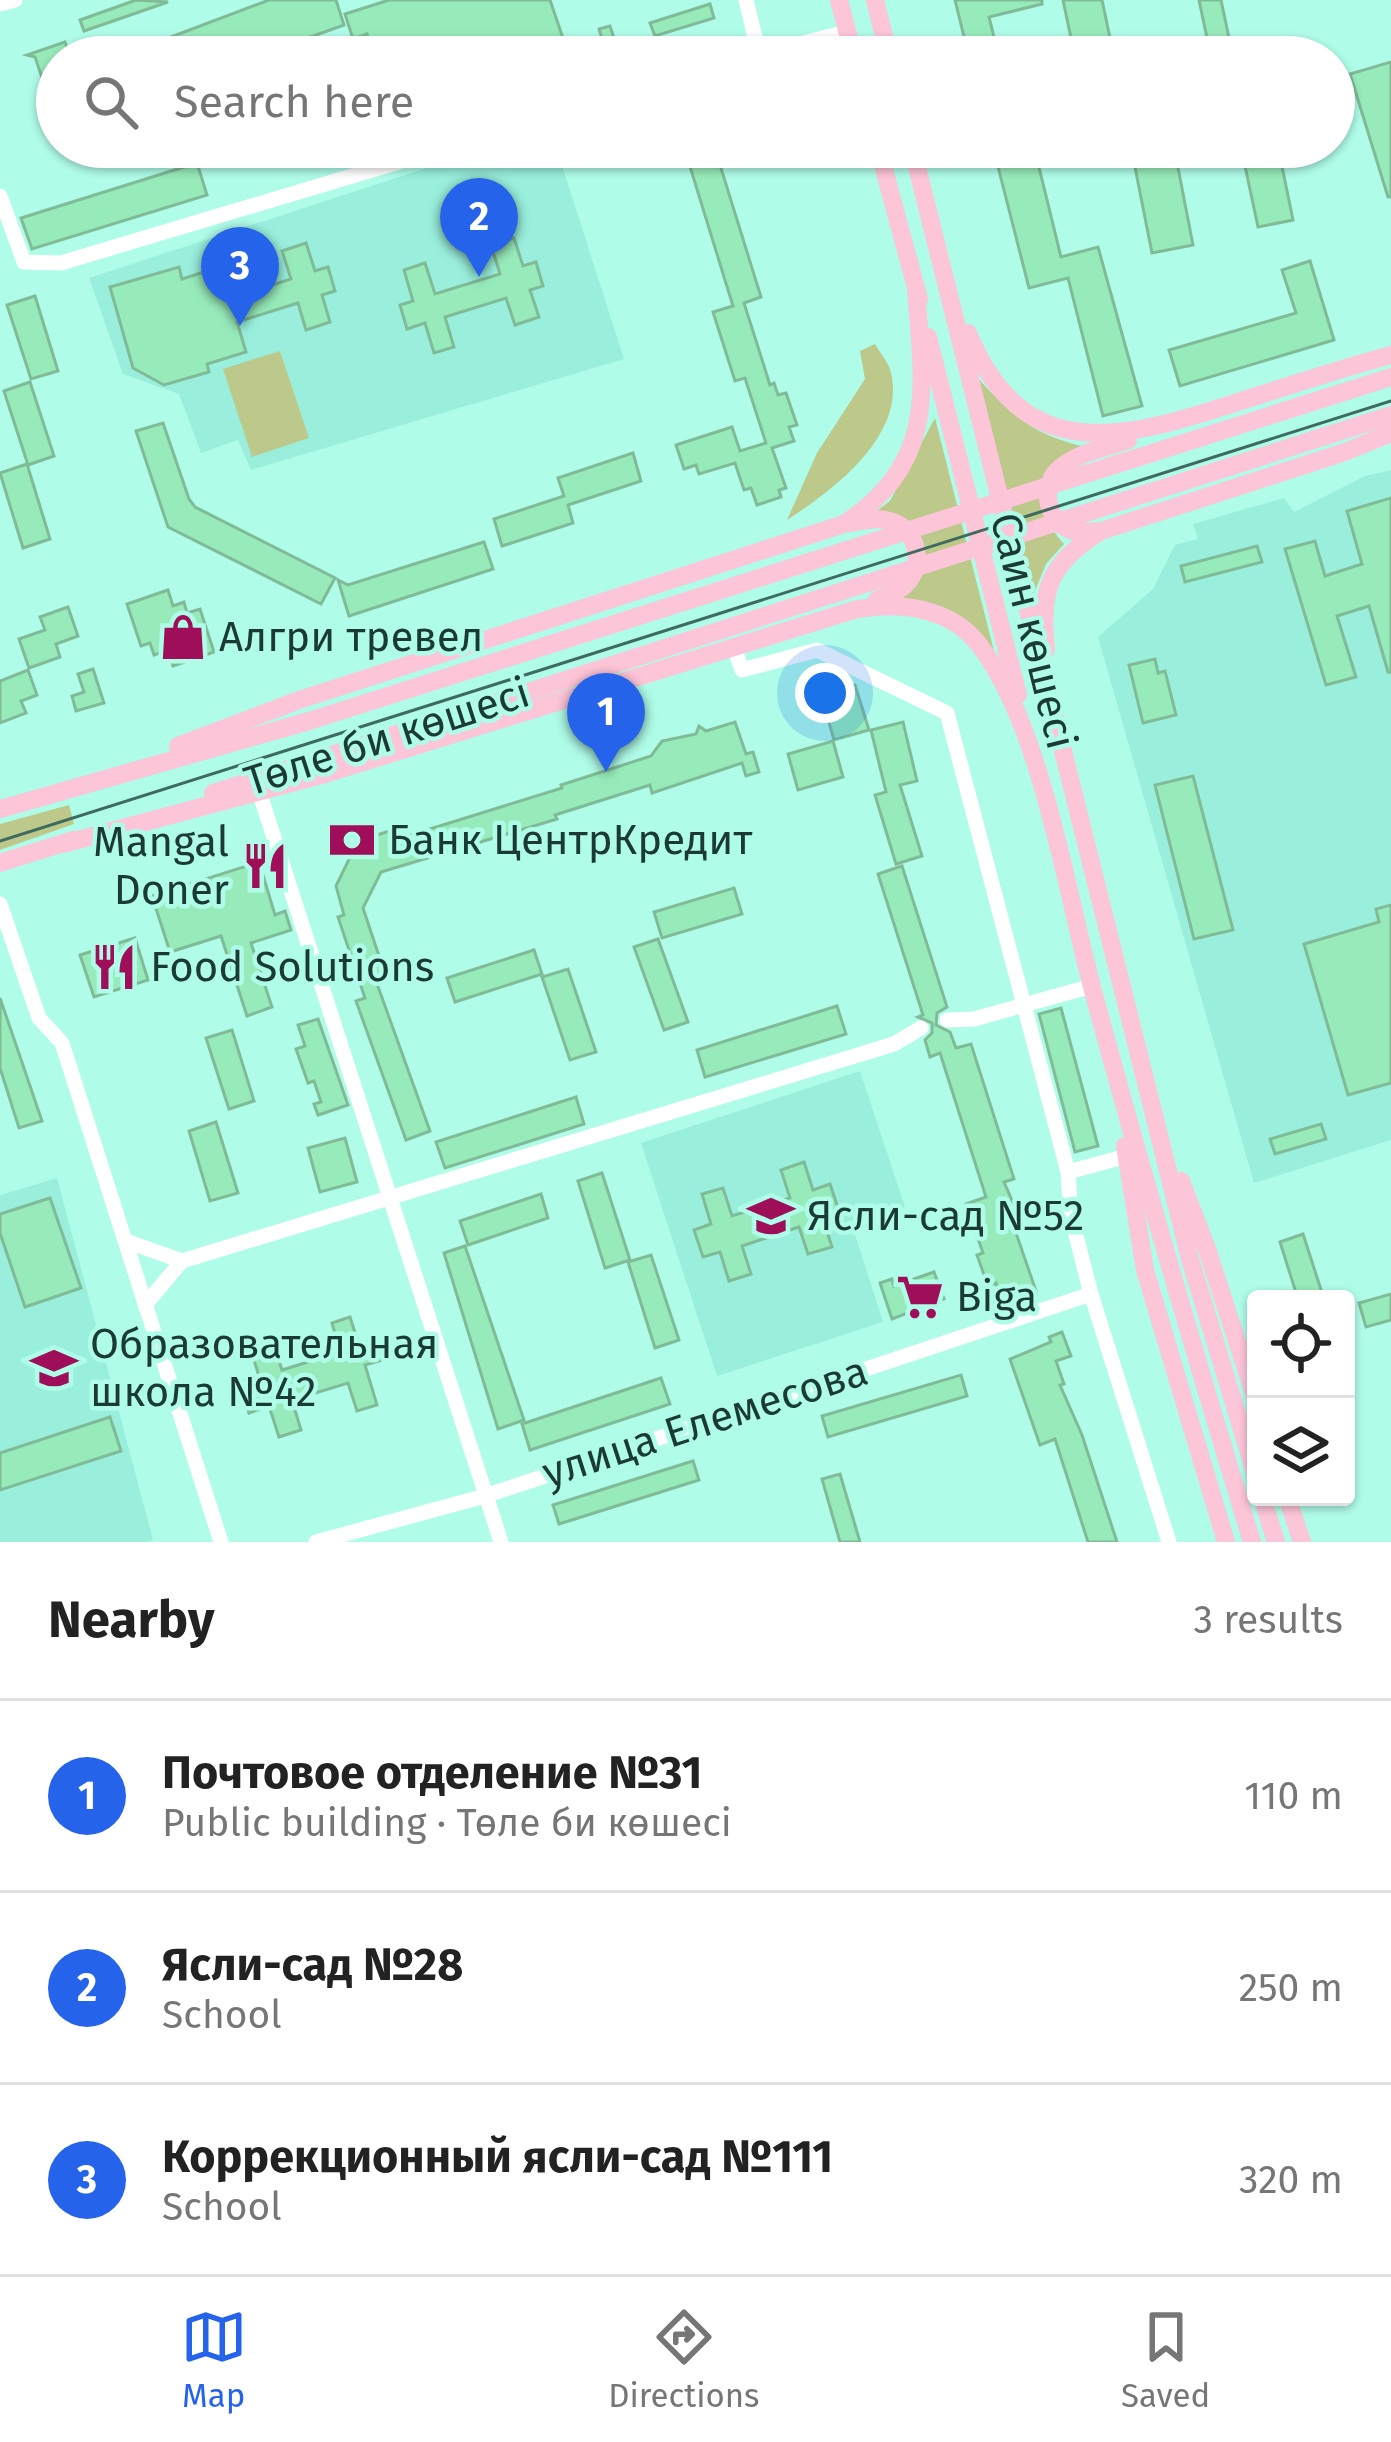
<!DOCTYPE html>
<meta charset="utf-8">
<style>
:root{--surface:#fff;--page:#f2f2f2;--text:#222;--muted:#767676;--line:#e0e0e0;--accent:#2563eb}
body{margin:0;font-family:"Fira Sans",sans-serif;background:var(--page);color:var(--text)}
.controls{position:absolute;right:36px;bottom:36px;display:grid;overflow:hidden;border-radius:12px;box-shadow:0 3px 9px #0004}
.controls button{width:108px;height:108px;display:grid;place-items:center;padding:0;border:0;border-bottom:3px solid var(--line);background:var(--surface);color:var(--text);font:60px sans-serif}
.you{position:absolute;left:825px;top:693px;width:42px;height:42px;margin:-30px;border:9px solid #fff;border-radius:50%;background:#1a73e8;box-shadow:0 0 0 18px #1a73e833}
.badge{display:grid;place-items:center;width:78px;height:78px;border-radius:50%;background:var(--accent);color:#fff;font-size:39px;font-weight:700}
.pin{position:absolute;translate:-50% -99px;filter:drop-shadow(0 3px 6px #0008)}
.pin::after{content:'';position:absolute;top:63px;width:42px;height:36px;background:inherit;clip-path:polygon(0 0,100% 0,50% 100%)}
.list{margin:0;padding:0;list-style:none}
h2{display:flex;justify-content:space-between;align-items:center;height:156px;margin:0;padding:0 48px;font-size:51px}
h2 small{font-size:39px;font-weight:400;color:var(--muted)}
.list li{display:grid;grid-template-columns:78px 1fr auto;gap:36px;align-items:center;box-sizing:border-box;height:192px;padding:0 48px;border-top:3px solid var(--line)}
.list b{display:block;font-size:45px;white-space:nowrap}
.list p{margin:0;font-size:39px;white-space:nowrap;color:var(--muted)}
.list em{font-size:39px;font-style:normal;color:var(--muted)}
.icon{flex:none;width:66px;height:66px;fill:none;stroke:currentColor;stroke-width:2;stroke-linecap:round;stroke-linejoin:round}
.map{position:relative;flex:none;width:1391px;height:1542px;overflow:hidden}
.search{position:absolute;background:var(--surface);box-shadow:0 3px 9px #0004;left:36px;right:36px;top:36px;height:132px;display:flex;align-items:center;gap:30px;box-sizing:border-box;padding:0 42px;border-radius:66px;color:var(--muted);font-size:45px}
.sheet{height:732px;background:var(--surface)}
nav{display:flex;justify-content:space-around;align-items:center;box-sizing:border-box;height:168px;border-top:3px solid var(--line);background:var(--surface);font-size:33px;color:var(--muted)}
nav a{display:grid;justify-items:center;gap:6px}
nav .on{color:var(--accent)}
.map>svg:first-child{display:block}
.built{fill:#99efdc}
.green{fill:#bcc98a}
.building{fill:#97ebba;stroke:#80bb98;stroke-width:3}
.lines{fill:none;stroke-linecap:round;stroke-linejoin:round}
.minor{stroke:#fff;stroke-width:15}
.major{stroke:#fcc5d8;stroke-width:18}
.tram{stroke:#3f6a60;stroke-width:3}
.labels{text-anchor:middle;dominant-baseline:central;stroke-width:9;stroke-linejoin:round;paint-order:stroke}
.street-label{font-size:42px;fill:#1a3a33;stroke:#affce9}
.poi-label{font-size:42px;fill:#1a3a33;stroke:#affce9;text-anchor:start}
</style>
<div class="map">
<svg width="1391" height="1542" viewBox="0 0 1391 1542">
<rect width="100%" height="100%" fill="#affce9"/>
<g class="built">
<polygon points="491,147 556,147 624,359 251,470 238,440 201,453 179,394 123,374 89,278"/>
<polygon points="1391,470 1391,1140 1254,1183 1098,637 1153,589 1175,545 1198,539 1193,524 1284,498 1294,512 1365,476"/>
<polygon points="860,1071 905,1207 852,1225 883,1322 717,1376 641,1143"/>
<polygon points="57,1178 153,1540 146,1542 0,1542 0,1195"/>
</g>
<g class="green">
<path d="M875 344C879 351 887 361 890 369 909 434 833 490 787 520L817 453 865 379 860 351Z"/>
<polygon points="280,351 309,438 252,457 223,369"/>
<path d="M976 376C1012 416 1031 434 1085 447 1074 452 1059 457 1050 466 1029 488 1047 526 1064 544L1046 564 1032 598Z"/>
<polygon points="935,418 994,651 937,606 901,597 917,536 874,513 890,501"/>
<polygon points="69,805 74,824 0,850 0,824"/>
</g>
<g class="building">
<polygon points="136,0 168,2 84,31 80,20"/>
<polygon points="269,0 336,0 344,25 255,57 118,57"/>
<polygon points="389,0 550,0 567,50 602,39 599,29 610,26 617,48 589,57 375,57 367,34 353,39 345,14"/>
<polygon points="955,0 1042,0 1042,4 989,17 999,57 969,57"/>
<polygon points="1063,0 1102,0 1114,57 1075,57"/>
<polygon points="1199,0 1221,0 1233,57 1211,57"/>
<polygon points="710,4 714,18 655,36 650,23"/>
<polygon points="65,42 70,57 57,57 55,116 35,57 27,55"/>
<polygon points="1391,62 1391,197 1388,197 1350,74"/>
<polygon points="675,147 705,147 707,154 716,152 761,297 744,303 770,385 774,383 778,395 786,393 797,425 789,427 794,441 772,448 786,488 779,490 781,497 757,505 751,488 744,490 735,463 699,474 696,465 684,469 676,445 732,427 740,451 766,443 745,378 735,381 713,312 733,306 688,160 680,162"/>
<polygon points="993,147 1034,147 1061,257 1098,247 1142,406 1103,416 1068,278 1029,288"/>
<polygon points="1131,147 1174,147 1193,245 1152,253"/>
<polygon points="1241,147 1278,147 1293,220 1258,227"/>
<polygon points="197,163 207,195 32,249 21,218"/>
<polygon points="514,238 523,266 536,262 543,286 530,290 539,317 515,325 506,298 445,317 454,347 434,353 425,323 407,329 400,305 413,301 404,270 425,263 435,294 500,274 491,245"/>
<polygon points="306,243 315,271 328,267 335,291 322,295 330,322 306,330 298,303 237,322 246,352 207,364 209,372 164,385 133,368 110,287 179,267 182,279 217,268 227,299 291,279 282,251"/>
<polygon points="1310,261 1334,340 1180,386 1169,350 1296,313 1282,270"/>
<polygon points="35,296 58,371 31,379 7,305"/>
<polygon points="30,382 54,456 28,465 4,391"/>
<polygon points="163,423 189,499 195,507 335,578 321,604 168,527 136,431"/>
<polygon points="633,453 641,481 568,505 573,523 502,546 494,519 564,496 558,478"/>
<polygon points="27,464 50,539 23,548 0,473"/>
<polygon points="1391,498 1391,672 1388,672 1369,606 1337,616 1356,677 1326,685 1285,549 1315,541 1325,576 1362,564 1347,511"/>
<polygon points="484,542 493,569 349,616 338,580 348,585"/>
<polygon points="1257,546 1262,562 1185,582 1181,566"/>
<polygon points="168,590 173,606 184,602 187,613 200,609 214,652 173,666 168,650 154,655 150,643 141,646 127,604"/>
<polygon points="68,607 78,636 56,644 60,657 29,668 19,639 45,630 40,617"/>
<polygon points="1155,659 1158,673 1165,671 1176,715 1143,723 1129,665"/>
<polygon points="93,669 104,703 76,711 72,696 84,692 78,674"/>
<polygon points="28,670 37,695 21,701 26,713 0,723 0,681"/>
<polygon points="855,685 869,730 834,740 821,695"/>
<polygon points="735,722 746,754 753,752 759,772 746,776 742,763 652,793 650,785 555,815 557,819 381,872 363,908 386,977 376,981 430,1131 406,1140 356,1001 365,998 338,917 344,915 336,886 358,841 399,828 401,838 562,788 561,785 651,756 662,741 696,734 699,726 706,731"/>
<polygon points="903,722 917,781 900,785 922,856 896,864 875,795 886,792 871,730"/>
<polygon points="833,741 843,777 798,790 788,754"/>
<polygon points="1193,776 1233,930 1194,939 1155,785"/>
<polygon points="259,862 275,915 285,911 291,930 251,943 272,1007 247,1016 221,936 170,952 152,896"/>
<polygon points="902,866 947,1007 937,1013 936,1025 950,1032 956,1048 971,1044 1014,1179 1004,1182 1025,1230 1016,1233 1036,1291 1002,1302 996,1283 988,1286 977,1255 983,1253 966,1204 986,1197 940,1053 930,1057 925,1040 932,1033 932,1023 918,1017 923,1015 878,874"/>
<polygon points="734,888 742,914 662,938 654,912"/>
<polygon points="1391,905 1391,1083 1348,1095 1304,944 1379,922 1376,909"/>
<polygon points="135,938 148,980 94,997 80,955"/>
<polygon points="658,939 688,1022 664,1030 634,947"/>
<polygon points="534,950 542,974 455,1002 447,978"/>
<polygon points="568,969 596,1052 570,1060 542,977"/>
<polygon points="0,998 42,1121 19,1128 0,1068"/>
<polygon points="837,1006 846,1034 705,1077 697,1050"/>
<polygon points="1061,1008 1098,1146 1075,1152 1039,1014"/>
<polygon points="318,1019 348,1105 318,1115 314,1104 321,1102 314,1081 308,1083 296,1049 305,1046 298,1025"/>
<polygon points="232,1030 254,1101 229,1109 206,1038"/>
<polygon points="576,1097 584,1124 445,1168 436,1142"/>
<polygon points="216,1122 238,1193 210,1201 189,1131"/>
<polygon points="1321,1124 1326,1139 1275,1154 1270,1139"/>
<polygon points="345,1138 357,1182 320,1192 308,1148"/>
<polygon points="804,1162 813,1190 830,1184 840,1214 823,1219 832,1247 808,1254 799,1227 742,1246 751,1274 729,1281 720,1252 703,1257 694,1230 711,1224 702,1194 723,1188 732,1216 790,1198 781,1170"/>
<polygon points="602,1173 630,1260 605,1268 578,1181"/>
<polygon points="541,1194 548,1218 468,1245 460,1221"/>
<polygon points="50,1198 81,1288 25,1307 0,1233 0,1214"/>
<polygon points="1303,1234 1324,1299 1298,1299 1280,1242"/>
<polygon points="465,1246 524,1420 498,1429 444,1253"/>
<polygon points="651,1255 679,1340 655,1348 628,1262"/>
<polygon points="934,1272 944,1299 892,1319 880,1283 892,1279 894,1286"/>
<polygon points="1391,1294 1391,1320 1366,1327 1359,1303"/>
<polygon points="350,1317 359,1345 380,1339 386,1359 365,1365 377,1405 357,1411 348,1383 292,1400 301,1430 279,1437 269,1406 249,1413 239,1382 259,1376 250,1348 273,1341 282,1370 340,1352 332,1323"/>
<polygon points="1062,1332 1071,1356 1056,1361 1064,1384 1060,1385 1082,1435 1117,1542 1088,1542 1055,1439 1040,1445 1010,1359 1051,1342 1049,1337"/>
<polygon points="961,1375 967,1396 828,1437 822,1416"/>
<polygon points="661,1378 670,1404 530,1450 522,1424"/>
<polygon points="110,1417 121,1451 0,1490 0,1453"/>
<polygon points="693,1461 699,1480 559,1524 553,1505"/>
<polygon points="840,1474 860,1542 840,1542 822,1479"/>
</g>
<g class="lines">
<g class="minor">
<polyline points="746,0 759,54"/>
<polyline points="0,4 15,0"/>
<polyline points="747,57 847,32"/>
<polyline points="0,196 24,262 61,263 449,147"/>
<polyline points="734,647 742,670 817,650 947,713 1068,1172 1071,1216 1091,1294 1169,1542"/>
<polyline points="257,785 501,1542"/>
<polyline points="0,904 39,1018 62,1043 221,1542"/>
<polyline points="947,1020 974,1019 1092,986"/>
<polyline points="1068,1172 1127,1156"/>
<polyline points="126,1241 182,1261"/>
<polyline points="145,1305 182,1261 894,1044 921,1028"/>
<polyline points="316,1542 485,1496 1091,1294"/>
</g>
<g class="major">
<polyline points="839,0 854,57"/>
<polyline points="875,0 889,57"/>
<polyline points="878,147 919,299"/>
<polyline points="912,147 1190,1259 1256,1476"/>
<path d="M968 333C1024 470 1128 438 1241 401 1291 385 1340 369 1391 355"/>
<polyline points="928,337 1018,695"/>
<path d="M850 523C863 521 877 517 890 521 918 528 926 567 904 586 897 592 886 596 877 600"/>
<path d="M1097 531C1087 532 1077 534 1068 529 1047 519 1041 488 1057 471 1074 453 1106 448 1128 440"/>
<path d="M1046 649C1039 589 1050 563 1101 531L1345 452 1391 433"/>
<path d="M178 746 299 700 844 524C939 461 923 388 916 288"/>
<polyline points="213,793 1391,415"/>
<polyline points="0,809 309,721 1391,377"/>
<path d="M63 844 325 774 857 609C901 602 951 607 980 646 1042 728 1066 890 1093 991 1143 1176 1196 1359 1252 1542"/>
<polyline points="0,863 73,840"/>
<polyline points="1125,1146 1145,1270 1226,1542"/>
<polyline points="1181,1181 1207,1249 1256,1400"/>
<polyline points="1262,1497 1276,1542"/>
<polyline points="1287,1497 1302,1542"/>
</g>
<polyline class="tram" points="0,841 1391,401"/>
</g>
<defs>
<symbol id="shop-bare" viewBox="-9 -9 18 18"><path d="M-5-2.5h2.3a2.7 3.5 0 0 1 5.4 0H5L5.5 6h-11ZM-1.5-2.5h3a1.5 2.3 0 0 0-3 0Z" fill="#9e0e59" stroke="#affce9" stroke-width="2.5" paint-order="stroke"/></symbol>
<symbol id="bank-bare" viewBox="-9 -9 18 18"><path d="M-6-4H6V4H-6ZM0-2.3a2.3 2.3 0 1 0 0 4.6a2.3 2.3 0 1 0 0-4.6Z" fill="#9e0e59" stroke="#affce9" stroke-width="2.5" paint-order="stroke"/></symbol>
<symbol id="restaurant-bare" viewBox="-9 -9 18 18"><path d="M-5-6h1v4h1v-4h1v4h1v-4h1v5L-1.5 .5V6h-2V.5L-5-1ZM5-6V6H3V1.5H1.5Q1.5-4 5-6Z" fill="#9e0e59" stroke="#affce9" stroke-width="2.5" paint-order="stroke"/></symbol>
<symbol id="school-bare" viewBox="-9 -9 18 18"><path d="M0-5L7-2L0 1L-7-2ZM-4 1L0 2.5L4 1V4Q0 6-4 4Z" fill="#9e0e59" stroke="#affce9" stroke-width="2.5" paint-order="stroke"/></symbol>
<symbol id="supermarket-bare" viewBox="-9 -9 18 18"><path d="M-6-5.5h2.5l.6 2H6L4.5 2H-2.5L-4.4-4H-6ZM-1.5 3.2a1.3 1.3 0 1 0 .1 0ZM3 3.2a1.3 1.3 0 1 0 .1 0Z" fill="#9e0e59" stroke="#affce9" stroke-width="2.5" paint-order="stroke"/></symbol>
</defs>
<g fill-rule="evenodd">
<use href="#shop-bare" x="150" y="604" width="66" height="66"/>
<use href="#bank-bare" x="319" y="807" width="66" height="66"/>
<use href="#restaurant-bare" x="232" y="833" width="66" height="66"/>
<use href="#restaurant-bare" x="81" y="934" width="66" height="66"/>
<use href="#school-bare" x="738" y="1183" width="66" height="66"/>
<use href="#supermarket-bare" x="887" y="1264" width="66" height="66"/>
<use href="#school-bare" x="21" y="1335" width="66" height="66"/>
</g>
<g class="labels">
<g class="street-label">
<text transform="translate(1033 631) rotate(76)">Саин көшесі</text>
<text transform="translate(387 737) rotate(-18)">Төле би көшесі</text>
<text transform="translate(705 1422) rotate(-18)">улица Елемесова</text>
</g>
<g class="poi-label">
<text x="219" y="637">Алгри тревел</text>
<text x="388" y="840">Банк ЦентрКредит</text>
<text x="229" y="842" text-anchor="end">Mangal<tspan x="229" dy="48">Doner</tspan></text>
<text x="150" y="967">Food Solutions</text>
<text x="807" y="1216">Ясли-сад №52</text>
<text x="956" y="1297">Biga</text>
<text x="90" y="1344">Образовательная<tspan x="90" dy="48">школа №42</tspan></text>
</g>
</g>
</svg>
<div class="controls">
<button><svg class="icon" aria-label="locate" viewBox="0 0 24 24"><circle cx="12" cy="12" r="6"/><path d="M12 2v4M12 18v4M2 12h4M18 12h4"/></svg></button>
<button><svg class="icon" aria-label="layers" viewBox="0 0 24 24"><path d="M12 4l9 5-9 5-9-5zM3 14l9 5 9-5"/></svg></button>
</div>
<div class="you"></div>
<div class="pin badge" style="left:606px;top:772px">1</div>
<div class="pin badge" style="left:479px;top:277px">2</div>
<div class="pin badge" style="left:240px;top:326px">3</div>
<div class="search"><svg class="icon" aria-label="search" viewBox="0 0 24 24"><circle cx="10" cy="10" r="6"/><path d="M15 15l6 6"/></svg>Search here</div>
</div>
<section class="sheet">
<h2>Nearby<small>3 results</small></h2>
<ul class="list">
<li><span class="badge">1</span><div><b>Почтовое отделение №31</b><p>Public building · Төле би көшесі</p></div><em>110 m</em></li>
<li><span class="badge">2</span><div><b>Ясли-сад №28</b><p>School</p></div><em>250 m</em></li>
<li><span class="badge">3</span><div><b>Коррекционный ясли-сад №111</b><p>School</p></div><em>320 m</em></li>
</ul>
</section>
<nav>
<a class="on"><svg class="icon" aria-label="map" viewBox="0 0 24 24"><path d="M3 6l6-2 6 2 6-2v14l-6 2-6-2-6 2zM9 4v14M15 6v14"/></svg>Map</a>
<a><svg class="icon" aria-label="directions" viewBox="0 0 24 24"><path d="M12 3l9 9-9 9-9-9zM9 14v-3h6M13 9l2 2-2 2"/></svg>Directions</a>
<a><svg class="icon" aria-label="saved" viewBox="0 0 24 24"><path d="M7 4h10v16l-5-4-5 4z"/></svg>Saved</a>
</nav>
